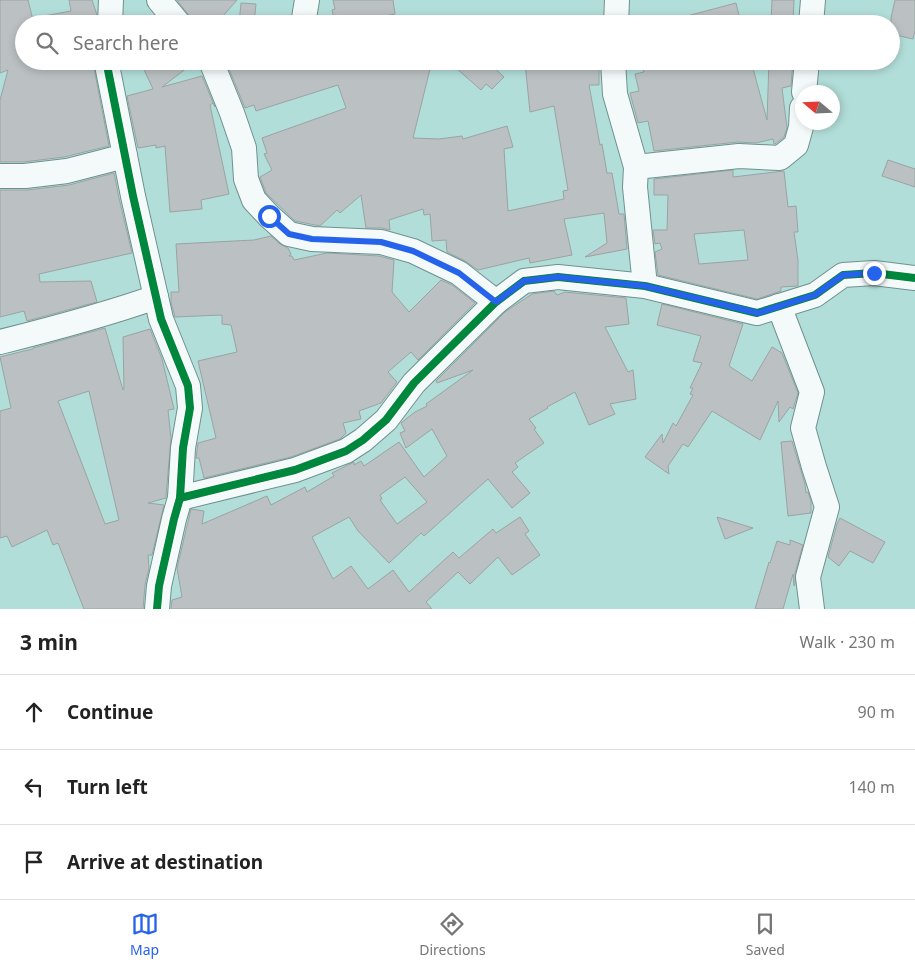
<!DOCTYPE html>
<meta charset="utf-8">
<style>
:root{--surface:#fff;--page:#f6f6f6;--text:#222;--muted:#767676;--line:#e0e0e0;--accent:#2563eb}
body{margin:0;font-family:"Noto Sans",sans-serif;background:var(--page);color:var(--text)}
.compass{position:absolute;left:795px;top:85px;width:45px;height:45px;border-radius:50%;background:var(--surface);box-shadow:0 2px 8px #0003;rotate:289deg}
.stop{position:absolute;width:15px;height:15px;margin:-11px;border:4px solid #2563eb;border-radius:50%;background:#fff}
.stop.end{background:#2563eb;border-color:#fff;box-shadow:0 1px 5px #0008}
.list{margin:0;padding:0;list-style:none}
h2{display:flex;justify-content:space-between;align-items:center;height:65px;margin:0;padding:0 20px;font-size:21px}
h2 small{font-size:16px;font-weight:400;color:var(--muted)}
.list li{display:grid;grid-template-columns:32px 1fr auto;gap:15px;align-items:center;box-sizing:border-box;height:75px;padding:0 20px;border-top:1px solid var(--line)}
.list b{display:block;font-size:19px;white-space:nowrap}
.list em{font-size:16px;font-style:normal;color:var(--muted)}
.icon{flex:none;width:28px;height:28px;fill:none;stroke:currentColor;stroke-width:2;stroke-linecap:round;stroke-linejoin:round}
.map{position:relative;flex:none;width:915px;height:609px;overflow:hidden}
.search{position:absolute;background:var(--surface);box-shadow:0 2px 8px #0003;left:15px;right:15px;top:15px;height:55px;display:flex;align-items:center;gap:12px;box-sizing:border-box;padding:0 18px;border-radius:28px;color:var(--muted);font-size:19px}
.sheet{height:290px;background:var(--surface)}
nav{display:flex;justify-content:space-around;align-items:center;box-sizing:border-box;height:70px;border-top:1px solid var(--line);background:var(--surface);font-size:14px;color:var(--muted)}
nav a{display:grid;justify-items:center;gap:2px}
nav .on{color:var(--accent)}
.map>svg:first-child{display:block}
.building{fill:#bbc1c2;stroke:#9aa3a3;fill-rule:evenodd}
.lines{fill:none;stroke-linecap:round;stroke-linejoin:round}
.minor-casing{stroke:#6e9290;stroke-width:26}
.minor{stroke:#f3faf9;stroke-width:24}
.cycleway-casing{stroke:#fff;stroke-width:11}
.cycleway{stroke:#00873e;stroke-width:8}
.route{stroke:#2563eb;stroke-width:6}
</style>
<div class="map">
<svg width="915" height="609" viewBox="0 0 915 609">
<rect width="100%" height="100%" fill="#b2deda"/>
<g class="building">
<polygon points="0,0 28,0 34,24 24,24 24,61 66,61 67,67 94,62 94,68 109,146 64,157 24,162 0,162 0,100 8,70 0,73"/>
<polygon points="69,0 92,0 97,15 96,19 81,24 45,24 44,16 71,11"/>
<polygon points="177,0 237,0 216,24 199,24 190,17"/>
<polygon points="333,0 393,0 395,14 341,24 335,24 332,10 335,9"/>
<polygon points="772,0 794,0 793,24 771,23"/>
<polygon points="895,0 915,0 915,31 913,39 891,34 891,18"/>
<polygon points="241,3 256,4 254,24 239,24"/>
<polygon points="736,3 741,24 677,24 676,19"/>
<polygon points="140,61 196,61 162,87 202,76 215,107 213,103 210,105 229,194 201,200 202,209 170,212 165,146 156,148 156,145 138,148 127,96 153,89"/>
<polygon points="273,61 432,61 413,138 439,139 462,136 463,139 507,126 513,147 504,149 508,211 564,199 563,191 568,190 554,106 530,112 525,63 541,61 599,61 599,85 589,85 600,145 602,144 607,173 612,173 619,214 624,214 627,249 585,257 607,243 604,213 564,219 572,255 530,263 529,258 478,270 465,261 447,252 446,240 432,241 430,214 424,215 423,209 389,220 390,230 382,228 366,228 361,195 340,213 337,210 320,226 295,221 266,193 260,177 272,170 264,154 267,153 262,138 346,108 338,85 256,111 254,105 245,108 229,69 246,64"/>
<polygon points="448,61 487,61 504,77 492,89 486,84 481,90"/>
<polygon points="641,61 751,61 767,120 769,61 793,61 791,86 782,88 787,128 784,137 775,144 774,144 773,139 756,143 738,142 654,151 648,121 638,123 630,93 639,91 635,74 644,72"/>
<polygon points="888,160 915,169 915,187 882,176"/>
<path d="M733 170V177L784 171 788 207 796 206 798 232H794L798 260V286L781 287V291L757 299 658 275 655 252 662 249 660 243 655 244 653 230H667L668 195H654V179ZM744 230 748 260 699 264 694 234Z"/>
<polygon points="114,173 119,198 132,253 39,274 40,282 91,281 97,302 27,321 24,311 0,317 0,190 27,190 69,185"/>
<polygon points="271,236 280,244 288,248 291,254 289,256 292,256 294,260 327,253 379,256 394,260 392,292 409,312 441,280 452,285 475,303 418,360 411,352 388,372 397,382 381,403 359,411 361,419 343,423 346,433 340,439 291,457 204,478 199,458 196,458 198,443 216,438 198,361 237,352 231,325 222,324 222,315 175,317 171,302 171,292 179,292 176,244 254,240"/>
<path d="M554 291 557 295 565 292 626 298 629 324 605 327 628 372 633 370 636 399 610 404 615 414 589 425 575 392 547 407 548 408 529 419 536 428 534 429 544 443 515 463 518 467 512 472 530 493 512 508 488 479 424 536 421 533 389 563 358 531 349 517 312 537 333 579 351 566 368 589 393 570 409 592 453 552 459 558 493 529 496 533 520 517 529 531 525 534 540 555 512 575 498 557 470 584 458 572 426 602 432 609H171L172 600 182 597 177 568 191 509 204 511 202 524 267 496 271 505 305 487 307 492 334 476 332 473 354 462V465L361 461 364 466 399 442 424 477 447 456 432 429 406 448 400 433 405 431 401 423 415 412 427 406 426 404 473 370 437 383 436 381 505 312 532 294ZM405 477 427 502 397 524 380 500 382 499 380 495Z"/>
<polygon points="662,304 743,324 729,366 752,381 772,347 782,353 798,393 793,409 790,407 779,422 778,401 760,440 712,411 688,447 683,444 668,466 669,474 645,457 662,434 663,443 673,423 676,426 693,395 690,394 693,388 690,388 702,363 693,361 701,336 657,325"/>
<path d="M105 328 123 390 124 389 123 337 150 329 162 359 174 409 168 410 171 438 166 496V498L148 503 164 505 152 555H148L149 568 145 585 143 609H84L58 543 53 545 47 530 12 547 7 536 0 538V411L11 408 0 357 24 351 33 349V348ZM89 391 119 520 105 524 58 401Z"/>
<polygon points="792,441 805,484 806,493 808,492 811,501 811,513 788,516 781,442"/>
<polygon points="717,517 753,528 725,539"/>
<polygon points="840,518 885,542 873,563 850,551 839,566 828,557 837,524"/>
<polygon points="790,540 803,545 795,573 795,584 794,586 793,574 783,609 755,609 769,562 770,563 777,541 790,545"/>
</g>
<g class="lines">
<defs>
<g id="minor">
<polyline points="159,0 179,24"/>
<polyline points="110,24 111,0"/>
<polyline points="303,24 307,0"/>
<polyline points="616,24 617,0"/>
<polyline points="811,24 813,0"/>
<polyline points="108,61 107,65 133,196 161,319 188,386 190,408 183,448 180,498 174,519 159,586 157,609"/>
<polyline points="211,61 232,113 244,148 246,179 254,200 269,216 289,234 312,239 381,242 413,251 459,273 496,302"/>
<polyline points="613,61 615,94 636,167 635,187 645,286"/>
<polyline points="804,92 807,61"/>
<polyline points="636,167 739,156 780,158 796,145 801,127 802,108"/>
<polyline points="0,176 25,176 67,171 125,156"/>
<polyline points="779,306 812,392 803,428 814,467 827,507 808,577 812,609"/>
<path d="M0 342C52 329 105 315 156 297"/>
<polyline points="180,498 295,470 346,451 363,440 386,420 414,383 496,302 524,281 558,277 645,286 757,313 815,295 843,275 874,273 915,278"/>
</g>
</defs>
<use href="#minor" class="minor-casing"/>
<use href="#minor" class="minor"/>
<defs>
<g id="cycleway">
<polyline points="108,61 107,65 133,196 161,319 188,386 190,408 183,448 180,498 174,519 159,586 157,609"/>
<polyline points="180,498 295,470 346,451 363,440 386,420 414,383 496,302 524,281 558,277 645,286 757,313 815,295 843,275 874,273 915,278"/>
</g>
</defs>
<use href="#cycleway" class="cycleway-casing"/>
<use href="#cycleway" class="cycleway"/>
</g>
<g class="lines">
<polyline class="route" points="269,216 289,234 312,239 381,242 413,251 459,273 496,302 524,281 558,277 645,286 758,313 815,295 843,275 874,273"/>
</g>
</svg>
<svg class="compass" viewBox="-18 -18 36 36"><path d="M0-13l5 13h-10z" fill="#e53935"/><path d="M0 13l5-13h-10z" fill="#767676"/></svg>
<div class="stop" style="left:269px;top:216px"></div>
<div class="stop end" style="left:874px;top:273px"></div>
<div class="search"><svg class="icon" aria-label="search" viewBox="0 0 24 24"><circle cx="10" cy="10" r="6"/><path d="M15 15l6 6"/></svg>Search here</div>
</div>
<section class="sheet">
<h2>3 min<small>Walk · 230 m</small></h2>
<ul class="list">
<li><svg class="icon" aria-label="ahead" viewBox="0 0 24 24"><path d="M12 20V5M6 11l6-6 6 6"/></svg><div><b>Continue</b></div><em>90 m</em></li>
<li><svg class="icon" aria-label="left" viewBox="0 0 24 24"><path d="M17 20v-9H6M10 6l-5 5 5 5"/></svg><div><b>Turn left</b></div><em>140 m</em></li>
<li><svg class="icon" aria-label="arrive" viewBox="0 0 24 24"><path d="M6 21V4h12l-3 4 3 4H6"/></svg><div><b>Arrive at destination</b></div></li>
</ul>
</section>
<nav>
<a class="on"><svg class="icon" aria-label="map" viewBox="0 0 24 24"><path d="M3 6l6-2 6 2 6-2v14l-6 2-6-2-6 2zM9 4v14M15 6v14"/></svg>Map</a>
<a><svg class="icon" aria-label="directions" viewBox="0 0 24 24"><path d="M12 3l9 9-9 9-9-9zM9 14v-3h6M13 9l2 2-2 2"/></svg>Directions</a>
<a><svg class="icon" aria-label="saved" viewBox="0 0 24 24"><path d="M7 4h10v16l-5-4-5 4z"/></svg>Saved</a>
</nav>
